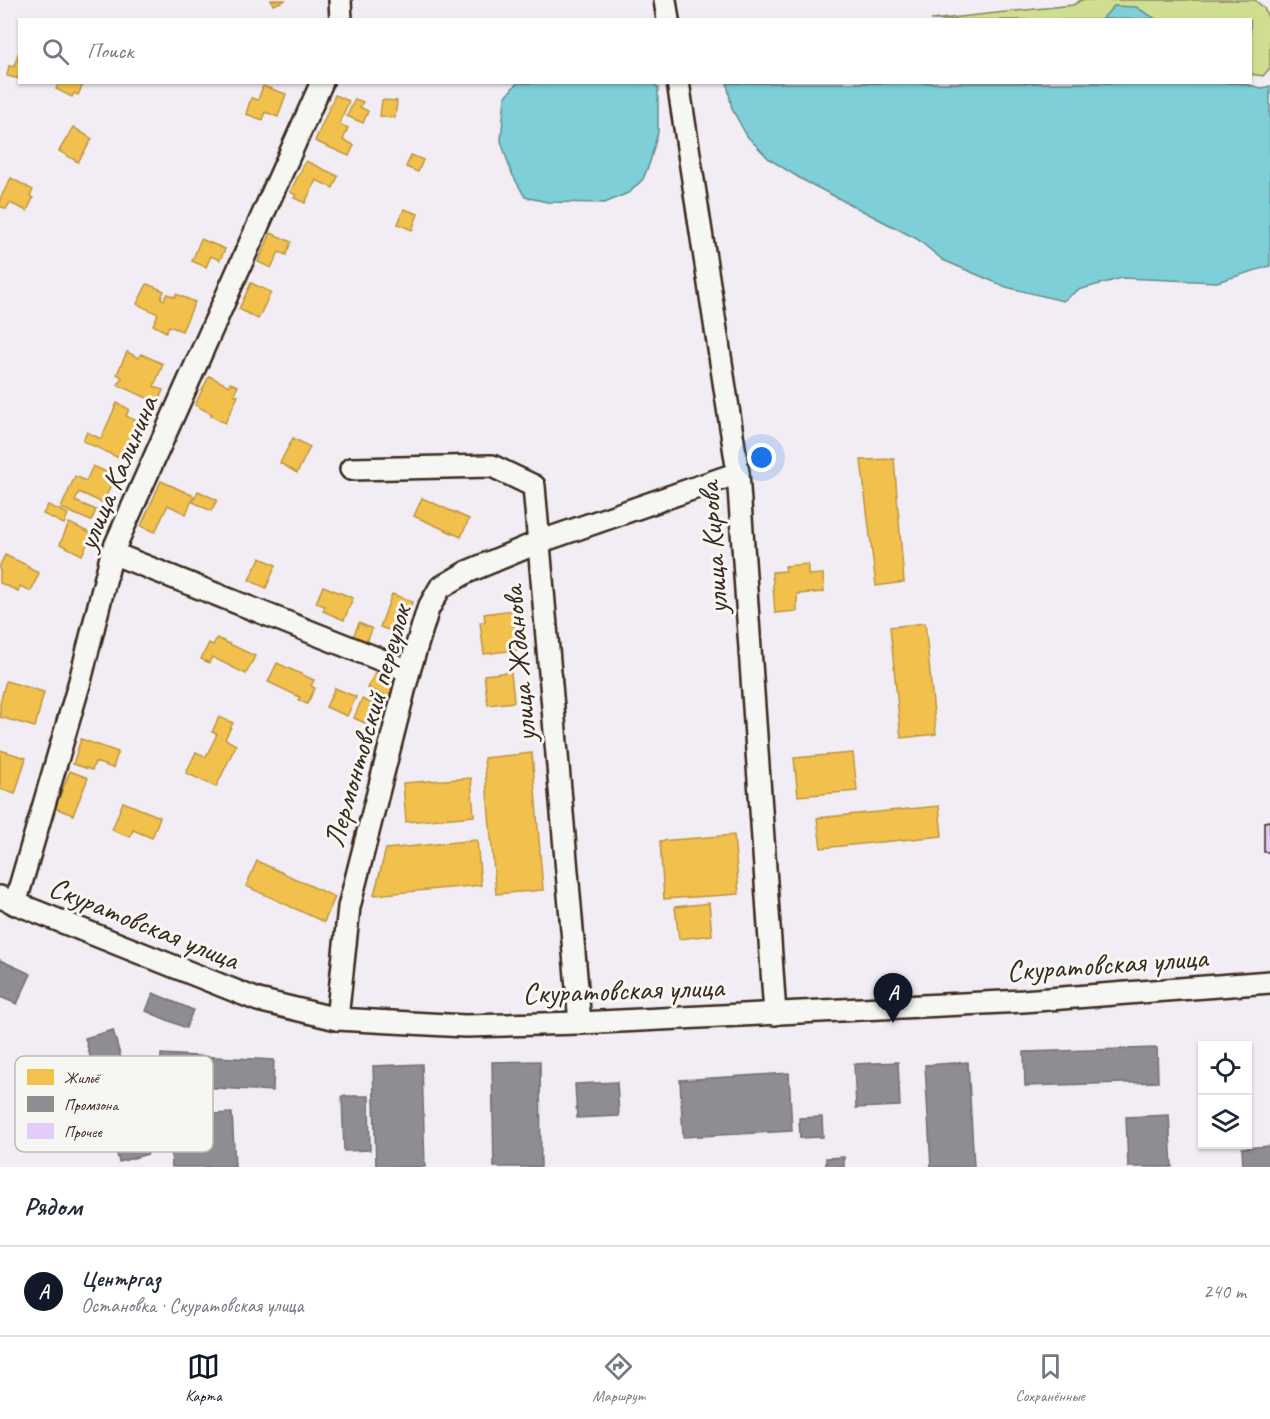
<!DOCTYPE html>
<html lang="ru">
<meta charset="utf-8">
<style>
:root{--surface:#fff;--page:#f6f6f7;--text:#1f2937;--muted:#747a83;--line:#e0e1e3;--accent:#111827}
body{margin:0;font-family:Caveat,sans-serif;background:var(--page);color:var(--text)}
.controls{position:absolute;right:18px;bottom:18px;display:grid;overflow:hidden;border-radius:0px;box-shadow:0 2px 4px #0004}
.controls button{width:54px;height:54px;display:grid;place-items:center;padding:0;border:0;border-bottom:2px solid var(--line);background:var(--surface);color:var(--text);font:30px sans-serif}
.you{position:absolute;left:762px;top:458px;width:21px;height:21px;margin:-15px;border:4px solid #fff;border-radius:50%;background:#1a73e8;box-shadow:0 0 0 9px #1a73e833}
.badge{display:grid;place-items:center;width:39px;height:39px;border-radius:50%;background:var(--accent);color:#fff;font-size:20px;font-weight:700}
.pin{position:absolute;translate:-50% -50px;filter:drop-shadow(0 2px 3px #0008)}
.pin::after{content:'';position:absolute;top:32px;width:21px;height:18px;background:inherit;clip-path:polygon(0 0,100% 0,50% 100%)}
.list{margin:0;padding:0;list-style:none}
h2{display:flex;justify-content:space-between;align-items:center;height:78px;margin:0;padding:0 24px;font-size:26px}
h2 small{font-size:20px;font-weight:400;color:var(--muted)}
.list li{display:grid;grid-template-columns:39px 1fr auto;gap:18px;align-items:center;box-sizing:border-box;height:90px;padding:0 24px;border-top:2px solid var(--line)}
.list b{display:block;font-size:22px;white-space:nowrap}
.list p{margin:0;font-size:20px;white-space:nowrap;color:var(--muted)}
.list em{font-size:20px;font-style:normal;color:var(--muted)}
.icon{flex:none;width:33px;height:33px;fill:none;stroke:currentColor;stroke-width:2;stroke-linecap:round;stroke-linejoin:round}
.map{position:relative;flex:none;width:1270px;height:1167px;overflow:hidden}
.search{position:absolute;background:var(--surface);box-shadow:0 2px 4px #0004;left:18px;right:18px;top:18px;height:66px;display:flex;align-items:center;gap:15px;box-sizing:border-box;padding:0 21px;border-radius:0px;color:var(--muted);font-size:22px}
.sheet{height:168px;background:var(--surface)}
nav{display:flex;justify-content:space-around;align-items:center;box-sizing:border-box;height:84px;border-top:2px solid var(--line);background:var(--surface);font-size:16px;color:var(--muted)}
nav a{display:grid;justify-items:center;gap:3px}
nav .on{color:var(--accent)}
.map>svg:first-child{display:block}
.green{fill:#d0de91;stroke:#868458;stroke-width:1.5}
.water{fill:#7ecfd7;stroke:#638d8d;stroke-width:1.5}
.homes{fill:#f2c14e;stroke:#bb9440;stroke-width:1.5}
.industry{fill:#8d8d92;stroke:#746f6f;stroke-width:1.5}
.building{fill:#e3cbfb;stroke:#3b2a1e;stroke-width:1.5}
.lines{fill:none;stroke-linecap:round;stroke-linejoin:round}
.minor-casing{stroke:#3b2a1e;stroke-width:26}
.minor{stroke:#f6f6f2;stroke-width:21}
.labels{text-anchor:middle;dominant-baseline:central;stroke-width:6;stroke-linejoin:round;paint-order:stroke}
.street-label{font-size:30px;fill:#3b2a1e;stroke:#f6f6f2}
.key{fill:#f6f6f2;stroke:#beb9b2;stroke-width:1.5}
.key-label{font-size:16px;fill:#3b2a1e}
</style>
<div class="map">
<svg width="1270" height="1167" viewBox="0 0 1270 1167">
<rect width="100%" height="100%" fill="#f2edf4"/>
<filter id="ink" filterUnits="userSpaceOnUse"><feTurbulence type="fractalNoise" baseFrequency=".0167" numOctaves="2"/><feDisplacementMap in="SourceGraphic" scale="12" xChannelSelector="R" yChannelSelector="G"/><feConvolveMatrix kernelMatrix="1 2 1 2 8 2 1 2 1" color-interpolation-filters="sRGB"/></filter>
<g filter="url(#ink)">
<polygon class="green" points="1081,0 1255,0 1264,8 1270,22 1270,68 1263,76 1251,74 1250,20 931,20 1073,5"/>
<g class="water">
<polygon points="1114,6 1136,7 1156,19 1102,19"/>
<polygon points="517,83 653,83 658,88 658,132 650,162 643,179 630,192 605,203 547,202 525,197 511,172 501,141 505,97"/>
<polygon points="1239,83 1262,88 1270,86 1270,266 1217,282 1122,278 1078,290 1063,301 1006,287 943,260 917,239 801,179 769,159 747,136 732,109 727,83"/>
</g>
<g class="homes">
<polygon points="271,0 286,0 273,5"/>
<polygon points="18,54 20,54 20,79 7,76 9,66 14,67"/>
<polygon points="60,82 84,82 78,95 74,93 72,97 56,89"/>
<polygon points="263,86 286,94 278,117 265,112 263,120 246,114 251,98 258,100"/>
<polygon points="335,95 349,101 339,124 348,128 343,140 354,145 349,156 315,141"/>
<polygon points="355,99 363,102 360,107 368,111 363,123 347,116"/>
<polygon points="382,100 397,101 395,118 380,116"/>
<polygon points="73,127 92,139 78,162 59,151"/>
<polygon points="411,155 423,160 418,172 406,167"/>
<polygon points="306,161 338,176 333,188 316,180 305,203 294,198 296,195 290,192"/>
<polygon points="11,178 33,190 30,196 33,198 27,211 10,203 6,209 0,206 0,199"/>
<polygon points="404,209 418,214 412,230 398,224"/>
<polygon points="271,233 291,242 286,255 279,252 271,268 258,262"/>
<polygon points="201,239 225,249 220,260 211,256 206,267 192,261"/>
<polygon points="251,283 271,292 258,319 239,309"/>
<polygon points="147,284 164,291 161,298 164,300 167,294 175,297 176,294 195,302 182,331 169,326 166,332 153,325 158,314 137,304"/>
<polygon points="127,352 139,358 141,354 163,364 154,386 163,390 158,403 118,385 122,377 117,374"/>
<polygon points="209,376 229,386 230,383 238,386 234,394 238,396 225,423 211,416 212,414 195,405"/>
<polygon points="117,403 129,409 126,416 141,423 123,460 83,441 87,432 101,439"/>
<polygon points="293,438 310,447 297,473 280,463"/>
<polygon points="894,459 904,582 876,586 861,460"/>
<polygon points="93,466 115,476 103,503 79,492 75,501 96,510 91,521 61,508 75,476 86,481"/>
<polygon points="161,481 194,496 186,514 168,505 155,532 141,526"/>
<polygon points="198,491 217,500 211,511 193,502"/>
<polygon points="422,498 469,519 461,537 414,516"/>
<polygon points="48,505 68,514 64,524 43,514"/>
<polygon points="69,523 92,534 82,555 60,544"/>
<polygon points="5,555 29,566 28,568 39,573 31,591 20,586 18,591 0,583 0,565"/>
<polygon points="260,558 276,565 266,588 249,580"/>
<polygon points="808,564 808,575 823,574 824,592 797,594 797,611 775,613 772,572 786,571 785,566"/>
<polygon points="323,586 353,598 344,620 323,611 325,606 316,603"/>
<polygon points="392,594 412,602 400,634 380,627"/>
<polygon points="513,610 518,650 484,654 480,622 485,622 484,614"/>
<polygon points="359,623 372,629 365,647 351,642"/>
<polygon points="925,623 936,734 901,738 890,627"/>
<polygon points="217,638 255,656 246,674 212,657 209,663 201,659 209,643 213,645"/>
<polygon points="277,663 314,680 311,686 315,688 307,704 298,700 300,697 268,682"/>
<polygon points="511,672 514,702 488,705 484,675"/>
<polygon points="375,673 396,681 389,697 368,688"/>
<polygon points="6,681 44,692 35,727 0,717 0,703"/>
<polygon points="335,688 356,697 347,716 326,707"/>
<polygon points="362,699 385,710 376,728 354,718"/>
<polygon points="219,717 233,723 225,739 236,745 216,787 186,773 196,752 206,757 217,734 212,732"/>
<polygon points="81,739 118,752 113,768 95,762 92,770 73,764"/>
<polygon points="0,750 26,758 15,794 0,789"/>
<polygon points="532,753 543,890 496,894 484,758"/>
<polygon points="853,753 857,791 798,796 794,758"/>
<polygon points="70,771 88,778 73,815 55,808"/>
<polygon points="471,778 474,816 406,822 403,783"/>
<polygon points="123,802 160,817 152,838 133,830 130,837 112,830"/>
<polygon points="939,806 942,836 821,848 817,818"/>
<polygon points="734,835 739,894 664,899 660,841"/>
<polygon points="477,840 481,885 374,895 386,849"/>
<polygon points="257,861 335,897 324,922 246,886"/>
<polygon points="709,903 712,935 679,939 675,907"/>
</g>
<g class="industry">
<polygon points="0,960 31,974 17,1004 0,997"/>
<polygon points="153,993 193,1010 186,1028 146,1011"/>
<polygon points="113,1030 148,1154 119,1162 85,1038"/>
<polygon points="1157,1048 1158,1082 1025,1086 1024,1052"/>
<polygon points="161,1054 274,1060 273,1091 160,1085"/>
<polygon points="540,1061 541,1167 494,1167 492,1062"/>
<polygon points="898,1062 900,1106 856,1108 854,1064"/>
<polygon points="968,1062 974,1167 931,1167 925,1065"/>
<polygon points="422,1064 425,1167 376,1167 373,1066"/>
<polygon points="789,1073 792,1131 683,1137 680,1080"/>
<polygon points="617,1082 619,1116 577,1118 575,1084"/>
<polygon points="342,1096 369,1096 370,1150 344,1151"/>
<polygon points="232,1113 235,1167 172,1167 169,1116"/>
<polygon points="1169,1115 1172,1167 1128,1167 1126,1117"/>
<polygon points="822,1117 823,1137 800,1138 799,1118"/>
<polygon points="1270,1146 1270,1167 1243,1167 1242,1148"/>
<polygon points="844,1157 844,1167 826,1167 826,1158"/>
</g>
<polygon class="building" points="1270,821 1270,852 1264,852 1264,822"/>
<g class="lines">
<defs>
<g id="minor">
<polyline points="340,0 341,20"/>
<polyline points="665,0 668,20"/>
<polyline points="678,82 738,473 775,1014"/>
<polyline points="351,469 492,466 534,486 580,1023"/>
<polyline points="112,553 409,671"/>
<polyline points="0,897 258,1000 337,1019 465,1026 580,1023 1023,1001 1270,982"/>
<polyline points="15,904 80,681 112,553 322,82"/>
<polyline points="337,1019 349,907 409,671 428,609 440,588 467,572 539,542 738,473"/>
</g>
</defs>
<use href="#minor" class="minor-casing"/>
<use href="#minor" class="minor"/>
</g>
</g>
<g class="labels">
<g class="street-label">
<text transform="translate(117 473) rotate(-67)">улица Калинина</text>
<text transform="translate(713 548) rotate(-94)">улица Кирова</text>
<text transform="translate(519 664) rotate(-95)">улица Жданова</text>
<text transform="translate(367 726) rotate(-74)">Лермонтовский переулок</text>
<text transform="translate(144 923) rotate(22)">Скуратовская улица</text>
<text transform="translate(1107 964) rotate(-4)">Скуратовская улица</text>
<text transform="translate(623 990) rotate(-2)">Скуратовская улица</text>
</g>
</g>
<rect x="15" y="1056" width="198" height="96" rx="9" class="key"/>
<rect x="27" y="1069" width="27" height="16" fill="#f2c14e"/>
<rect x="27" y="1096" width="27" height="16" fill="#8d8d92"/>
<rect x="27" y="1123" width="27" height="16" fill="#e3cbfb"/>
<g class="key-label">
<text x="64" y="1083">Жильё</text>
<text x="64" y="1110">Промзона</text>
<text x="64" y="1137">Прочее</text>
</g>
</svg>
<div class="controls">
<button><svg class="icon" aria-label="locate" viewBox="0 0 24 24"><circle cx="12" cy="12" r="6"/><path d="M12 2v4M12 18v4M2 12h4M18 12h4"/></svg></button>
<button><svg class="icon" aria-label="layers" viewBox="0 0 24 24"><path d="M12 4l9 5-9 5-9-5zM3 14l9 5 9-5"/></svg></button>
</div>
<div class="you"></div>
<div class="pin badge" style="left:893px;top:1023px">A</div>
<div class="search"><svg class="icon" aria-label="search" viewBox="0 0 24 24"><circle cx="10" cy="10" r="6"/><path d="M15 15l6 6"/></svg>Поиск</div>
</div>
<section class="sheet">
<h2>Рядом<small></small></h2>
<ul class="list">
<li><span class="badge">A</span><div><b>Центргаз</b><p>Остановка · Скуратовская улица</p></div><em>240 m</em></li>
</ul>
</section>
<nav>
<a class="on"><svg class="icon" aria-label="map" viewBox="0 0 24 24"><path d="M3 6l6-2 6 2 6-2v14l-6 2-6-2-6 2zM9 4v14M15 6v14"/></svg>Карта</a>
<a><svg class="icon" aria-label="directions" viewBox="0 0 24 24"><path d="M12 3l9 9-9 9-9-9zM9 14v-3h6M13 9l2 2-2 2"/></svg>Маршрут</a>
<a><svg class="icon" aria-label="saved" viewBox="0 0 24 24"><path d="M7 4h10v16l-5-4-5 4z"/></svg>Сохранённые</a>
</nav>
